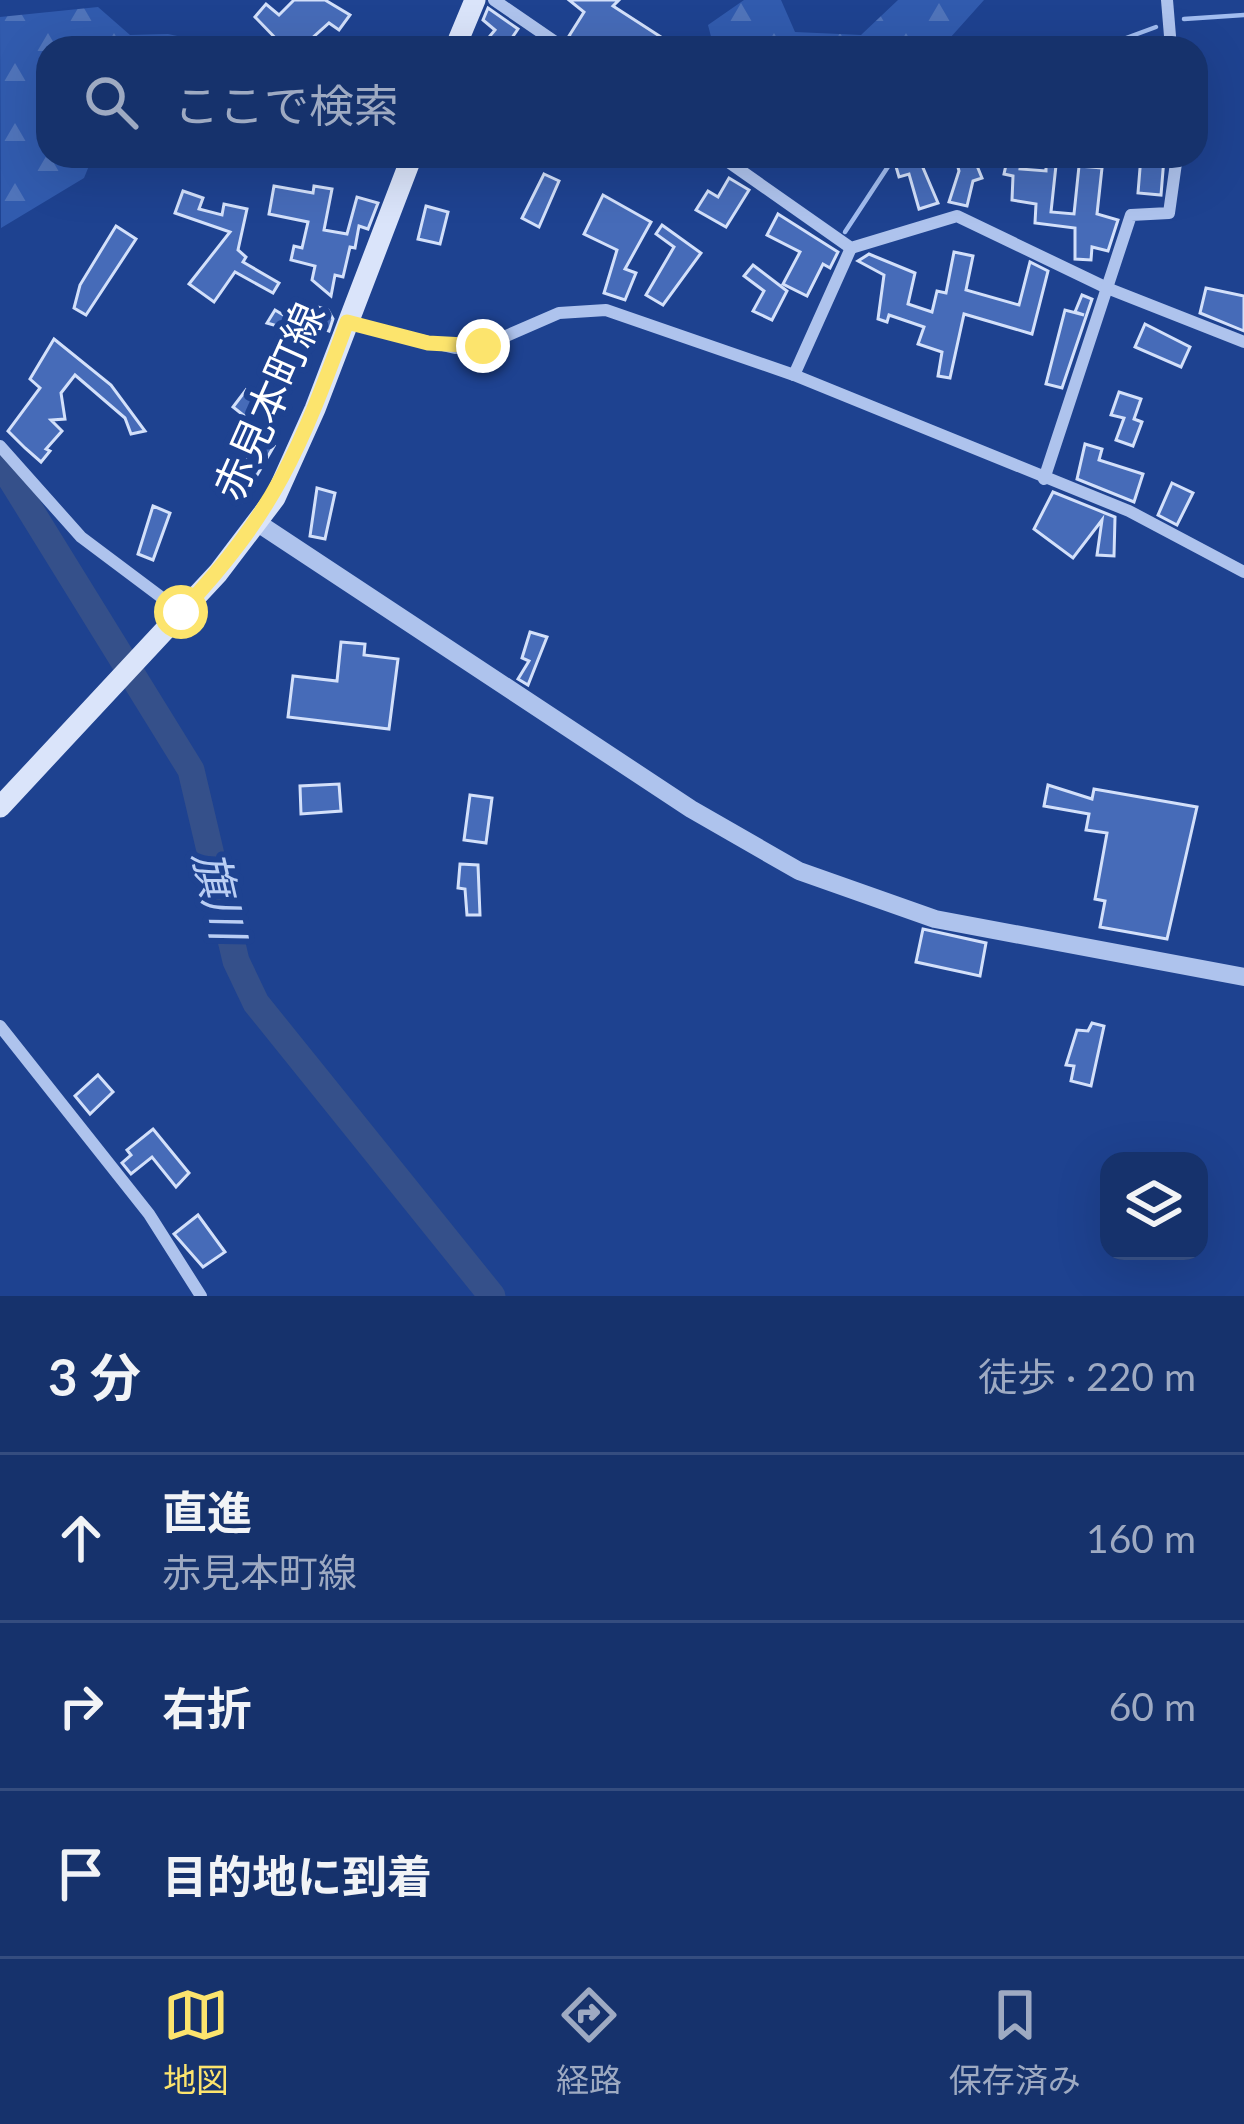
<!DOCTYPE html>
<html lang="ja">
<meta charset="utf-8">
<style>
:root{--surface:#16326c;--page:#233e74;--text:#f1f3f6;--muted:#9eaac2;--line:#354d7f;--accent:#fce46d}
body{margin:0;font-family:Lato,"Noto Sans JP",sans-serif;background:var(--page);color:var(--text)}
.controls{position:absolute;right:36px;bottom:36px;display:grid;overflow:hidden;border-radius:24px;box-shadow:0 12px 48px #0002}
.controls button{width:108px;height:108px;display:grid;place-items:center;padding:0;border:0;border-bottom:3px solid var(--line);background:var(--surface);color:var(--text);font:60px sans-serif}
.stop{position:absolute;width:36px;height:36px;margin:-27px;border:9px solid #fce46d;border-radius:50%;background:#fff}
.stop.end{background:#fce46d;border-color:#fff;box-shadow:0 3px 12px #0008}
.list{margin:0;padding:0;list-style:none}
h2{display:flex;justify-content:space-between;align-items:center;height:156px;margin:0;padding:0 48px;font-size:51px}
h2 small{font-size:39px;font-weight:400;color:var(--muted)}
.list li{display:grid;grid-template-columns:78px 1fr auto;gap:36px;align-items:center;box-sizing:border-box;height:168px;padding:0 48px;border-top:3px solid var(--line)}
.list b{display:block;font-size:45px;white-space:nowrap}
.list p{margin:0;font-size:39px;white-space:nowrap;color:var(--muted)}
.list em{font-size:39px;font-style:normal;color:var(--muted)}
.icon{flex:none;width:66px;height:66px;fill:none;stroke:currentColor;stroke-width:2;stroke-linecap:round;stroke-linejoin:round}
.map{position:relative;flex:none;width:1244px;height:1296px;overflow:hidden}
.search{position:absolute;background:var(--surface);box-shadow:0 12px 48px #0002;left:36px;right:36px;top:36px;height:132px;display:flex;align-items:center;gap:30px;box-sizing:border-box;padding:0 42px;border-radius:36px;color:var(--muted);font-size:45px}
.sheet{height:660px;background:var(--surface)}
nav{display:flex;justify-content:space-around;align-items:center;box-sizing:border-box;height:168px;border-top:3px solid var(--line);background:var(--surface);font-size:33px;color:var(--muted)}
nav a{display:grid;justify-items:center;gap:6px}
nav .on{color:var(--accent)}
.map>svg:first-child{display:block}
.forest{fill:url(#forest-firs)}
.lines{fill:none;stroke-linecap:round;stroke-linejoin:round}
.stream{stroke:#a1bcef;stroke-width:4.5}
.river{stroke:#35508a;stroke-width:27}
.building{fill:#466bb8;stroke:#d3e0fa;stroke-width:3}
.minor{stroke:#aec3ed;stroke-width:12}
.tertiary{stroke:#aec3ed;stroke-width:18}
.secondary{stroke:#dae4fa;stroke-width:21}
.route{stroke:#fce46d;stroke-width:15}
.labels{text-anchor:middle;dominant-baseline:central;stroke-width:12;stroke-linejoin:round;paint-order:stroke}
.street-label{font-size:42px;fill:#fff;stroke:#1e4290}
.water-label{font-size:45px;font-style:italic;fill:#bacef4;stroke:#1e4290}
</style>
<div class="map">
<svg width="1244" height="1296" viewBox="0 0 1244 1296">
<defs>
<pattern id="forest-firs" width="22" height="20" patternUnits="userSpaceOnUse" patternTransform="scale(3)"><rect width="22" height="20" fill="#315bae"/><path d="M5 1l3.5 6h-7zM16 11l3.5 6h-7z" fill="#5074ba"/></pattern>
</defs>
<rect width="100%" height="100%" fill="#1e4290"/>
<g class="forest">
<polygon points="744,0 781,0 795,32 861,35 898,0 984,0 941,48 714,48 708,25"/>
<polygon points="98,7 130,35 168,34 233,48 48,48 48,156 93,156 84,178 1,228 0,17"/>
</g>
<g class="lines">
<g class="stream">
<polyline points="1184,19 1244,15"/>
<polyline points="1099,48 1156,27"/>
<polyline points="845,232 895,156"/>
</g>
<polyline class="river" points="0,461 191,770 236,961 256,1003 492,1296"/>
</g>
<g class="building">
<polygon points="294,0 325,0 350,15 339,30 329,23 301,48 285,48 255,17 266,4 279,15"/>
<polygon points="569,0 619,0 613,6 678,48 588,48 569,36 584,12"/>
<polygon points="488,8 518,29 505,48 480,48 495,30 483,20"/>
<polygon points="901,156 918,156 938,203 919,209 909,174 899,177 895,163"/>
<polygon points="955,156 973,156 982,178 973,181 967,206 949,202 959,171"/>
<polygon points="1008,156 1022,156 1020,169 1046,171 1046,156 1057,156 1051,212 1074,214 1079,166 1102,168 1097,214 1118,220 1108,251 1092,247 1091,260 1075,259 1075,228 1035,223 1036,204 1012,200 1013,176 1004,174"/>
<polygon points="1141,156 1164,158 1161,195 1138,193"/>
<polygon points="544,174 559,181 539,227 522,218"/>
<polygon points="729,178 749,190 726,227 696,210 708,191 718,197"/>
<polygon points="274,186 313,193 314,186 332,189 324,230 347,234 357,197 378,203 368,229 359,226 355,248 350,247 343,277 335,275 331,296 312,280 315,266 291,260 294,246 302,248 308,222 269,214"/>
<polygon points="183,191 203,198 199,209 222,215 224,204 247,209 238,250 246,257 243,262 279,283 273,293 235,272 214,302 189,284 230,232 175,213"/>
<polygon points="603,195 651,222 625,269 636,273 625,300 604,293 617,250 584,234"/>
<polygon points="426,206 448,212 440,244 418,239"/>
<polygon points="778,214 838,252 830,268 823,264 807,296 783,284 800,252 767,235"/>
<polygon points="662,225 701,253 663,305 646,295 674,247 656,234"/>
<polygon points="116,226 136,239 86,315 74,308 80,285"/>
<polygon points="954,252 973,256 966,290 1019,305 1030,262 1048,271 1032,334 964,314 950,378 938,376 942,352 918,344 924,327 889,315 887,322 878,319 884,275 858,261 869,254 915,273 908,304 932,312 937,291 946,293"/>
<polygon points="753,265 787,291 772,320 753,311 764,291 744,276"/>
<polygon points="1206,288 1244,296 1244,331 1200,313"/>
<polygon points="1082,295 1092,299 1062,388 1046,384 1065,310 1084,315 1075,312"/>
<polygon points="301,302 328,310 333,319 329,331 315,326 312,336 267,323 275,310 295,322"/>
<polygon points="1145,324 1190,347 1181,367 1135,347"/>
<polygon points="54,339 111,385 145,431 131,434 125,418 75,375 61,393 65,419 51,420 62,431 46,449 50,451 41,462 25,448 8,431 40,388 30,379"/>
<polygon points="246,390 264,405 279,398 285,409 269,417 263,407 252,422 233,407"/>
<polygon points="1119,392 1141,399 1134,419 1142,422 1133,446 1116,440 1124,418 1111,415"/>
<polygon points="256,438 274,446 242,501 223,488 240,462 245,465"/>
<polygon points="1085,444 1102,449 1099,460 1143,474 1134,502 1077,479"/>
<polygon points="1172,483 1193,493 1177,525 1158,515"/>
<polygon points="317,488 335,493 325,539 310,536"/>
<polygon points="1053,492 1115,517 1114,556 1097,555 1102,520 1073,558 1034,529"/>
<polygon points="153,506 170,513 153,560 138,554"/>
<polygon points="530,632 547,637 528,685 518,679 529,661 522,658"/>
<polygon points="341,642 365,644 364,655 398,659 389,729 288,717 293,676 337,681"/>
<polygon points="339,784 341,811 301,814 300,786"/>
<polygon points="1048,785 1092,799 1094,789 1197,807 1167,939 1100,927 1105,901 1095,899 1107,833 1086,830 1089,814 1044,806"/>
<polygon points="470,795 492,798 486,843 464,840"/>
<polygon points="460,864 478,865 480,915 467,915 465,889 458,888"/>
<polygon points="923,929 986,943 980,976 916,962"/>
<polygon points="1092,1023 1104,1026 1091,1086 1071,1081 1074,1066 1066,1065 1077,1030 1088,1031"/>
<polygon points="98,1075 113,1092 90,1114 75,1096"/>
<polygon points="153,1129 189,1173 176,1187 152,1157 131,1174 122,1163 131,1155 127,1150"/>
<polygon points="198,1215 225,1252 203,1267 174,1234"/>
</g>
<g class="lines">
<g class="minor">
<polyline points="494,0 564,48"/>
<polyline points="1167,0 1171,48"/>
<polyline points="720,156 851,248 957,216 1107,288 1244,342"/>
<polyline points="347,323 455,348 483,346 559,313 606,310 794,375 1129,511 1244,572"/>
<polyline points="794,375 851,248"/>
<polyline points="0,446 81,537 181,612"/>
<polyline points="1044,479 1131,215 1169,213 1177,156"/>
<polyline points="0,1026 149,1214 201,1296"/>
</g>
<polyline class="tertiary" points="258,523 691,809 799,871 935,919 1244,977"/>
<g class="secondary">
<polyline points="455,48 475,0"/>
<polyline points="0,807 218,573 275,498 315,409 412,156"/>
</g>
</g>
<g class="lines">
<path class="route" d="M181 612C275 512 300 450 347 322L428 343 483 346"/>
</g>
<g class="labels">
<g class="street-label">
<text transform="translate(268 401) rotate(-66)">赤見本町線</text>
</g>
<g class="water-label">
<text transform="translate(220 895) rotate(77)">旗川</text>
</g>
</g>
</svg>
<div class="controls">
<button><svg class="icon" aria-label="layers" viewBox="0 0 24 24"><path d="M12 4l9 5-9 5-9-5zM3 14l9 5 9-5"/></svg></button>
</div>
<div class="stop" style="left:181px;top:612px"></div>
<div class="stop end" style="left:483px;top:346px"></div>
<div class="search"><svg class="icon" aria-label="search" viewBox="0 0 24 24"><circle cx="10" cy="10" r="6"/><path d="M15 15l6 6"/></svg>ここで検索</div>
</div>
<section class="sheet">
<h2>3 分<small>徒歩 · 220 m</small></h2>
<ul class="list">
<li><svg class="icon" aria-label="ahead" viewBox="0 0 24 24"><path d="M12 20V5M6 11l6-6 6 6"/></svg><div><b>直進</b><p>赤見本町線</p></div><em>160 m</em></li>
<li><svg class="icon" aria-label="right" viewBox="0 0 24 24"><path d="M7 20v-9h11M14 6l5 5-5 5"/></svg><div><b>右折</b></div><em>60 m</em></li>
<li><svg class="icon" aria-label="arrive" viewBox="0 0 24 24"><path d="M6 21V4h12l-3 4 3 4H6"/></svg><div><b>目的地に到着</b></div></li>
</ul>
</section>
<nav>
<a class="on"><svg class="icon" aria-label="map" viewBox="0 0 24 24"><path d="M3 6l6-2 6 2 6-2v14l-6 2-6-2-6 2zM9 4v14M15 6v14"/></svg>地図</a>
<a><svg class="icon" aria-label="directions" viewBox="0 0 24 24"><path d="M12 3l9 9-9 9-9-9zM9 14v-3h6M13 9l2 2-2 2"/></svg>経路</a>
<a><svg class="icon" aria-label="saved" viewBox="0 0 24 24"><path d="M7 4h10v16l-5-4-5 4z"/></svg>保存済み</a>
</nav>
